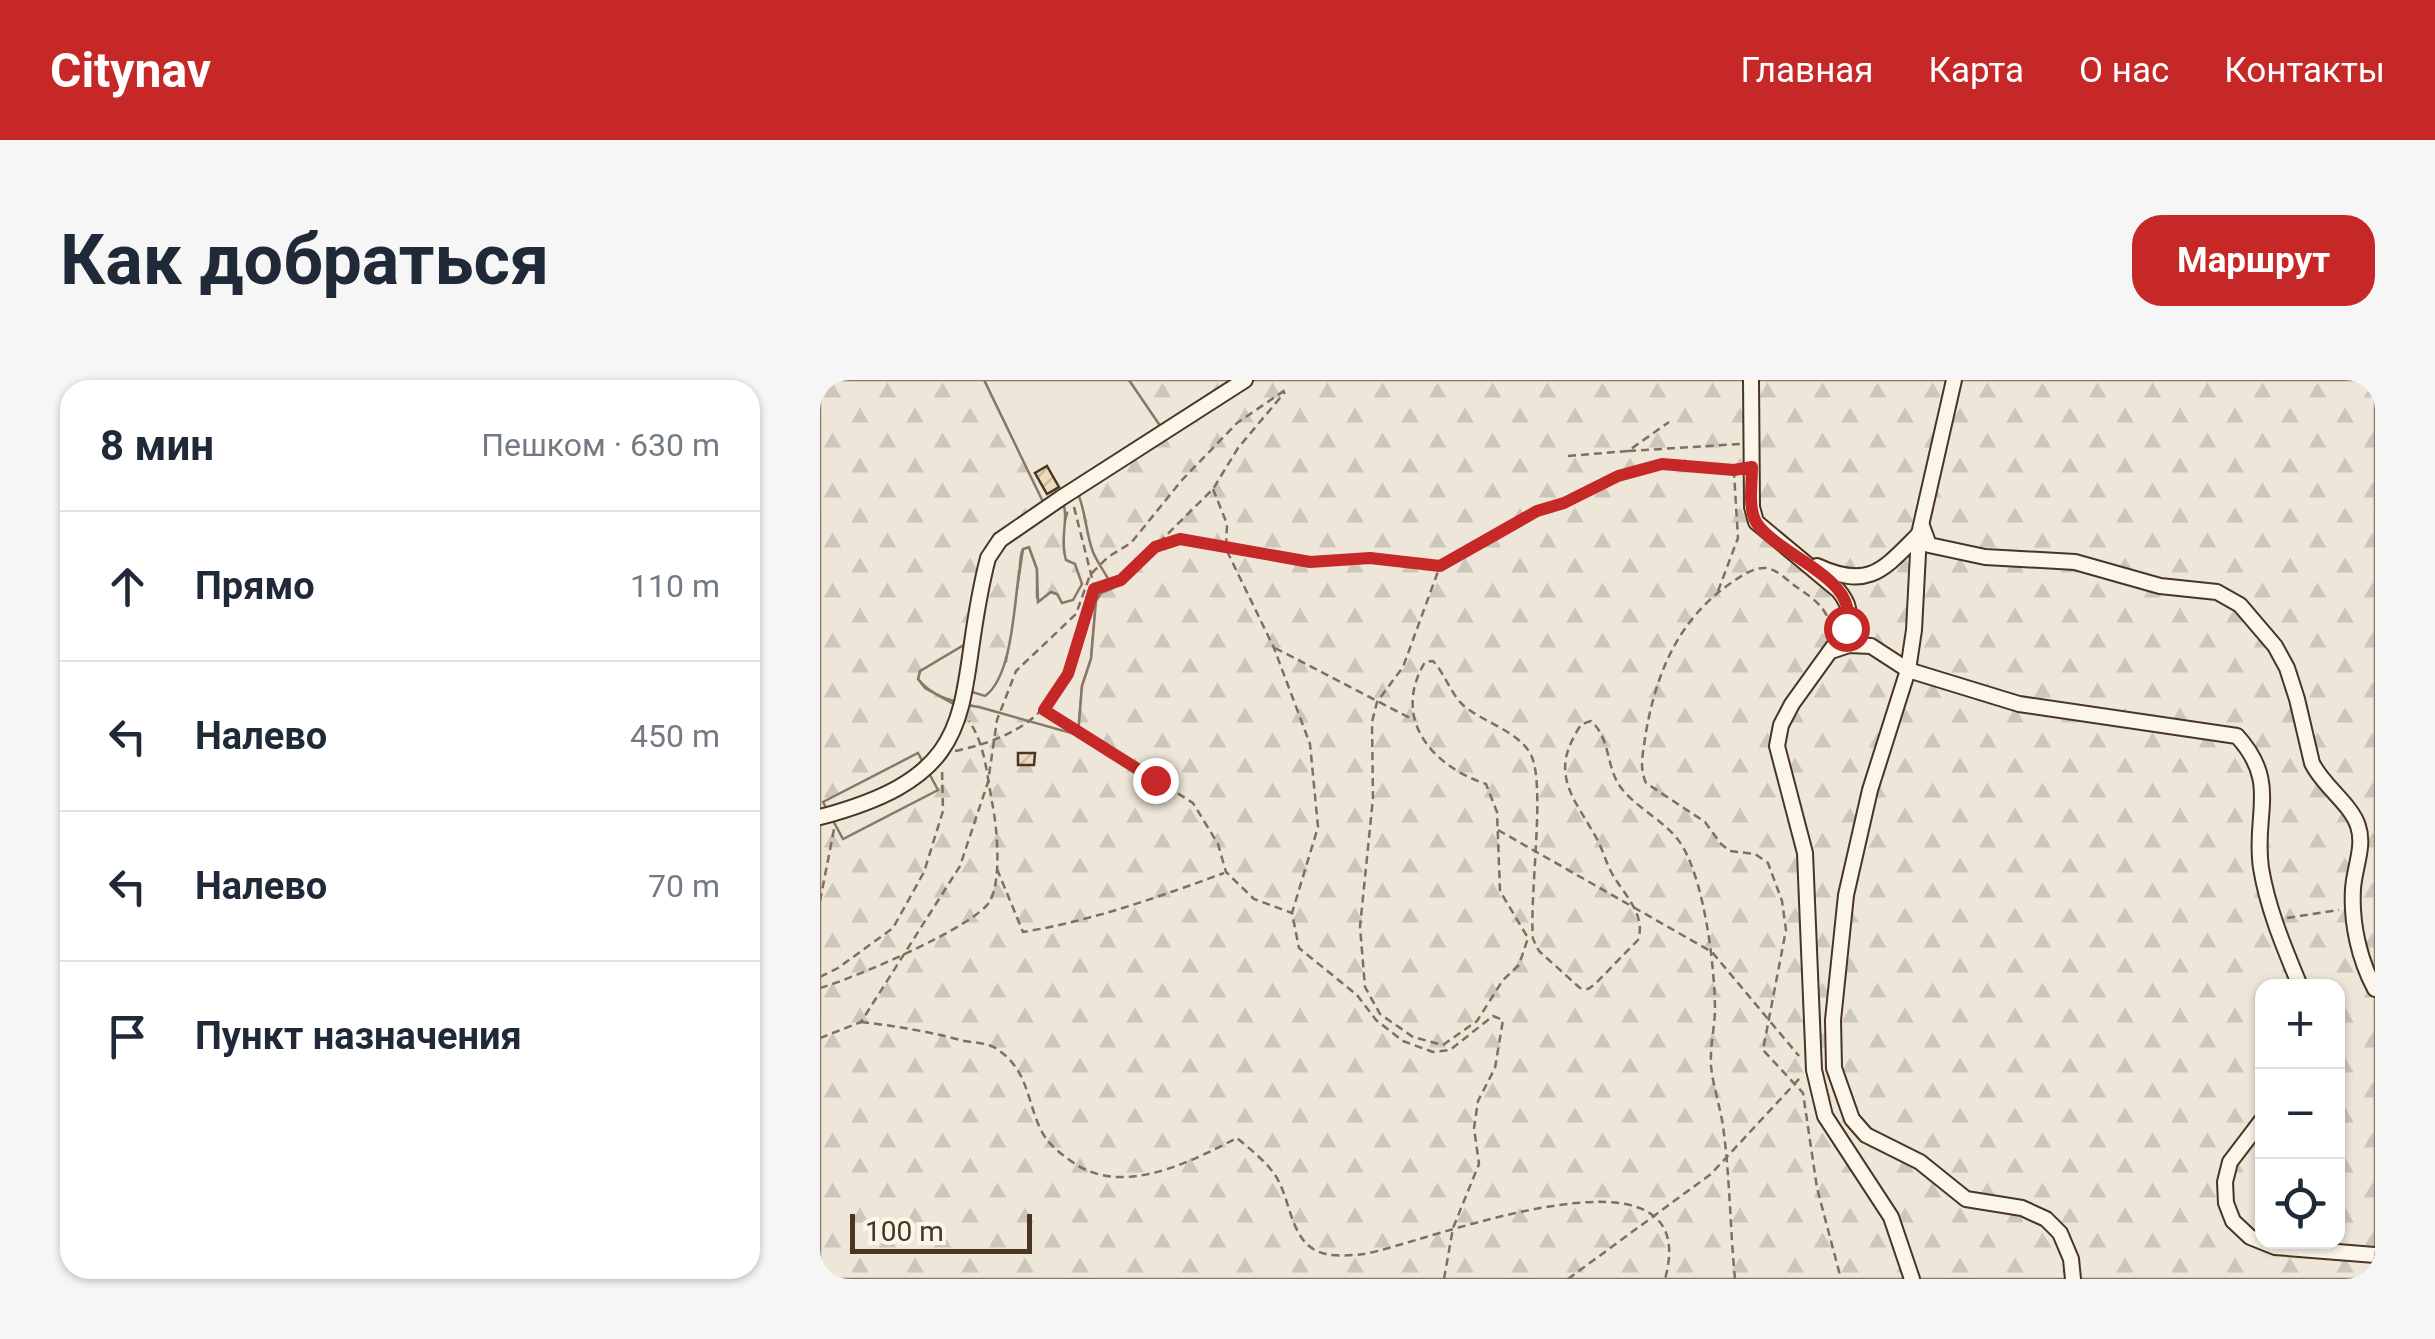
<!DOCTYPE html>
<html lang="ru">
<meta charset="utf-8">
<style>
:root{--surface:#fff;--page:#f6f6f7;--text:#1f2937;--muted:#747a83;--line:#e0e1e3;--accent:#c62828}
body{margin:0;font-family:Roboto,sans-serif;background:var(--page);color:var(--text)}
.controls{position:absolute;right:30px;bottom:30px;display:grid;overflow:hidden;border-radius:20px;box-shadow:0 2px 8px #0004}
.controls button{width:90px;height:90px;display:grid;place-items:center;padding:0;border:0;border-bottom:2px solid var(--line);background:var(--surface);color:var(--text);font:50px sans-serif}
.scale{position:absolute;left:30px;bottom:25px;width:182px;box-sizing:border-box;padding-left:10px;border:5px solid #4a3520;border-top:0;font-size:28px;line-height:35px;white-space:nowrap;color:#4a3520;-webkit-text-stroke:8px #fbf6e9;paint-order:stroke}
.stop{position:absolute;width:30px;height:30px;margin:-22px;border:8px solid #c62828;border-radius:50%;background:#fff}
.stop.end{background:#c62828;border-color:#fff;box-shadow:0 2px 10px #0008}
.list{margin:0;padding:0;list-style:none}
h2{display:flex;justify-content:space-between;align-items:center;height:130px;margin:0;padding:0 40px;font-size:42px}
h2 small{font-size:32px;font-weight:400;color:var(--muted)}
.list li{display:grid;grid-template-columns:65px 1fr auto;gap:30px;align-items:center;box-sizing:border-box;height:150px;padding:0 40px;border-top:2px solid var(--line)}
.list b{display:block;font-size:38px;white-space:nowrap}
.list em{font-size:32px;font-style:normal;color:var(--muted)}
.icon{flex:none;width:55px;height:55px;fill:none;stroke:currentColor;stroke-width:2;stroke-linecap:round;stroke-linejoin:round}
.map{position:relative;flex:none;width:1555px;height:899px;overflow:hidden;border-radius:30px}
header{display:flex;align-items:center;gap:60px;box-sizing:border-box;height:140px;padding:0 50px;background:var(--accent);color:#fff}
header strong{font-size:48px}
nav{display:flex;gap:55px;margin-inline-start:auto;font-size:35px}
.intro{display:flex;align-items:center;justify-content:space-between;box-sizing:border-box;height:240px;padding:0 60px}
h1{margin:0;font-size:70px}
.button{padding:25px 45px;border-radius:30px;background:var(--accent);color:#fff;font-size:35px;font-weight:700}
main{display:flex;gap:60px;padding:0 60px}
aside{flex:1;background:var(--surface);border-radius:30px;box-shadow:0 2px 8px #0004}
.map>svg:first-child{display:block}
.grass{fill:#ede6d9;stroke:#887966;stroke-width:2.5}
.forest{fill:url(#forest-firs);stroke:#887966;stroke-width:2.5;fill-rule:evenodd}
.parking{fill:#ede7d9;stroke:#887966;stroke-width:2.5}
.building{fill:url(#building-hatch);stroke:#4a3520;stroke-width:2.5}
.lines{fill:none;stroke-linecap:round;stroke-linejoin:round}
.minor-casing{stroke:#4a3520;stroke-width:18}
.path{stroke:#7f6f5c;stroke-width:2.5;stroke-dasharray:8 5;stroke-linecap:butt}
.minor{stroke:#fbf6e9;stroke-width:14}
.route{stroke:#c62828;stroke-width:12}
</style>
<header>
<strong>Citynav</strong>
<nav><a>Главная</a><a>Карта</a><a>О нас</a><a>Контакты</a></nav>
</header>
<div class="intro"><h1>Как добраться</h1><a class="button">Маршрут</a></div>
<main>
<aside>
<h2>8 мин<small>Пешком · 630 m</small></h2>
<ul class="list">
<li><svg class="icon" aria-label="ahead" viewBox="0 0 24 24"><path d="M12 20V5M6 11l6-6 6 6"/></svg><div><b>Прямо</b></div><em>110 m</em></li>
<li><svg class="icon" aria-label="left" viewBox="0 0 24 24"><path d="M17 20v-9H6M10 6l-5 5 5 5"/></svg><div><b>Налево</b></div><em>450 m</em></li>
<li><svg class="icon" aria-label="left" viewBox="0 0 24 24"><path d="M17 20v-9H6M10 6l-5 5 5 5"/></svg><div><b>Налево</b></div><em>70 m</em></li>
<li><svg class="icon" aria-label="arrive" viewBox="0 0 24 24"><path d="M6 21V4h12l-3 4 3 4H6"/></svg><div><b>Пункт назначения</b></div></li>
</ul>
</aside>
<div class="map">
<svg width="1555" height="899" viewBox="0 0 1555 899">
<defs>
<pattern id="forest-firs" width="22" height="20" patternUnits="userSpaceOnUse" patternTransform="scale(2.5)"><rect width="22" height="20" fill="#ede6d9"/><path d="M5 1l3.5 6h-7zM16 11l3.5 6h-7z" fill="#cdc6ba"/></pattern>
<pattern id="building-hatch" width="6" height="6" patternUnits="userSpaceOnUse" patternTransform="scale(2.5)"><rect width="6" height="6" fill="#ecdcbc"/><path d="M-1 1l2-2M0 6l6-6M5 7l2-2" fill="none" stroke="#ccbda1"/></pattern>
</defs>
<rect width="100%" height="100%" fill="#fbf6e9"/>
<path class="grass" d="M164 0H309L346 53 263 125C266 157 279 179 293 208L276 221 271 279 262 306 258 355C224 348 193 336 160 328 136 321 114 319 98 299L100 291 147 263 186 281 203 169 209 167 217 189V217L230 212 237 214 245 180 242 152 247 133 225 128Z"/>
<path class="forest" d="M0 0H164L226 128 345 53 309 0H1555V899H0ZM256 109C266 129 265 151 273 172 278 184 287 195 293 208L281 213 276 221 271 279 262 306 258 355 159 327 132 323 105 308 98 299 100 291 147 263 152 312 165 316C192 297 194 226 199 193 201 184 199 178 203 169L209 167 217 189 218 222 231 212 237 214 242 223 253 220 262 204 255 184 246 180C239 158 250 139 242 119ZM1442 606H1518V862H1442Z"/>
<polygon class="parking" points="98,373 118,410 23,459 3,422"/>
<g class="building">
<polygon points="227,86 239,107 227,114 215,93"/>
<polygon points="198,373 215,373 214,385 198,385"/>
</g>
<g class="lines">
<defs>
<g id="minor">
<path d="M931 0 932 127 936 142 1018 210C1029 223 1031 232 1026 249L972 324 961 345 957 366 985 473 994 690 1005 736 1071 837 1092 899"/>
<polyline points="1134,0 1099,154 1094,250 1088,290 1050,410 1026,515 1013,640 1014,688 1032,739 1046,755 1100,782 1146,819 1202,828 1226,839 1240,853 1251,879 1253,899"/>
<path d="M1102 146 1109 165 1165 177 1255 182 1340 206 1397 212 1420 225 1455 266 1467 288 1477 319 1492 383C1503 406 1531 424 1538 446 1545 466 1534 489 1533 509 1531 543 1539 579 1555 609"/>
<path d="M997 186C1049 210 1063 190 1099 154"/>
<path d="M1011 271 1029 265 1051 266 1088 290 1199 324 1417 356C1460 403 1433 434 1441 488 1448 530 1464 567 1480 606"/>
<path d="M0 437C175 391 131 319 168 178L180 160 241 118 425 0"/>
<polyline points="1442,740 1410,782 1405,802 1406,823 1413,841 1430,857 1455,867 1555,875"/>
</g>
</defs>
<use href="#minor" class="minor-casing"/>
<g class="path">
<polyline points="808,71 920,64"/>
<polyline points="748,76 808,71 849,42"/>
<polyline points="393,109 407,144 406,169 454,268 490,364 498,447 472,533 479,568 537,615 556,640 583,661 613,672 630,670 673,636 683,640 675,688 658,721 654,748 659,784 633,848 624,899"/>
<polyline points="254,127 274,206"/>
<polyline points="336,166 360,159 491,182 550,178 620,186"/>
<polyline points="898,211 918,158 914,93"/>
<path d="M1011 248C1007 228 994 219 978 208 969 202 957 189 946 188 934 187 921 196 911 203 857 240 835 296 825 358 823 375 819 387 826 403L885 442 901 464 910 471 935 474 948 483 962 521 966 550 943 670 983 713 997 808 1021 899"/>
<polyline points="455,268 590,338"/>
<polyline points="226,330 373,423 398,464 406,492 434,519 472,533"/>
<path d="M135 371C236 350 250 299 274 209L301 200 393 109 418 68 465 12"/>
<polyline points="678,450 892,572 979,676"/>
<path d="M177 489 203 552C271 541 339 517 404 493"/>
<polyline points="0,521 15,444"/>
<polyline points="1467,538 1519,530"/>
<polyline points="0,597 18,588 73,548 104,492 123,431 122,388"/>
<path d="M0 608C32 599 155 547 170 521 182 499 177 446 172 422 167 395 165 364 149 341"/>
<path d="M41 642C75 646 107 651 140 660 152 663 167 662 177 669 205 688 206 712 217 741 224 760 234 769 251 781 301 818 368 783 417 758 431 770 451 785 459 802 472 827 472 867 506 874 517 877 534 875 544 874 600 865 887 747 845 899"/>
<polyline points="0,658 41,642 140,486 168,402 177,340 196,291 256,234 270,195 288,177 311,163 362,100 417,43 468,8"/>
<polyline points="748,899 891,794 980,698"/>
<path d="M915 899C910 848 910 797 903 746 900 726 893 706 891 686 890 668 894 650 895 632 895 587 885 506 863 467 849 443 820 431 802 409 785 388 792 360 771 341 761 344 760 345 755 355 730 398 758 423 778 461 784 473 787 486 794 497 806 516 826 536 818 560L774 605 768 609 760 608 719 571 713 559C709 517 726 404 711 375 699 351 662 342 643 325 631 314 625 294 613 281L605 282C571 339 612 386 666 404L677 432 680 511 708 558 699 585 683 600 657 641 623 665 593 657 560 634 545 607 540 547 553 418 552 342 557 322 583 287 620 186 717 131 744 123 798 96 842 83 921 89"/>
</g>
<use href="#minor" class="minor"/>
</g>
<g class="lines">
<path class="route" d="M335 400 224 330 248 294 274 209 301 200 335 167 360 159 490 182 550 178 620 186 717 131 744 123 798 96 842 84 914 90 932 87C932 103 928 128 936 142 958 177 1043 198 1026 248"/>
</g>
</svg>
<div class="controls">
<button>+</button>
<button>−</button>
<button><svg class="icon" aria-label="locate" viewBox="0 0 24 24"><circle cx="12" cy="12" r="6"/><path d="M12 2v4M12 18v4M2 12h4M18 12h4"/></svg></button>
</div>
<div class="scale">100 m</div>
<div class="stop" style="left:1026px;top:248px"></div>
<div class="stop end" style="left:335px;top:400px"></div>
</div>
</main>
